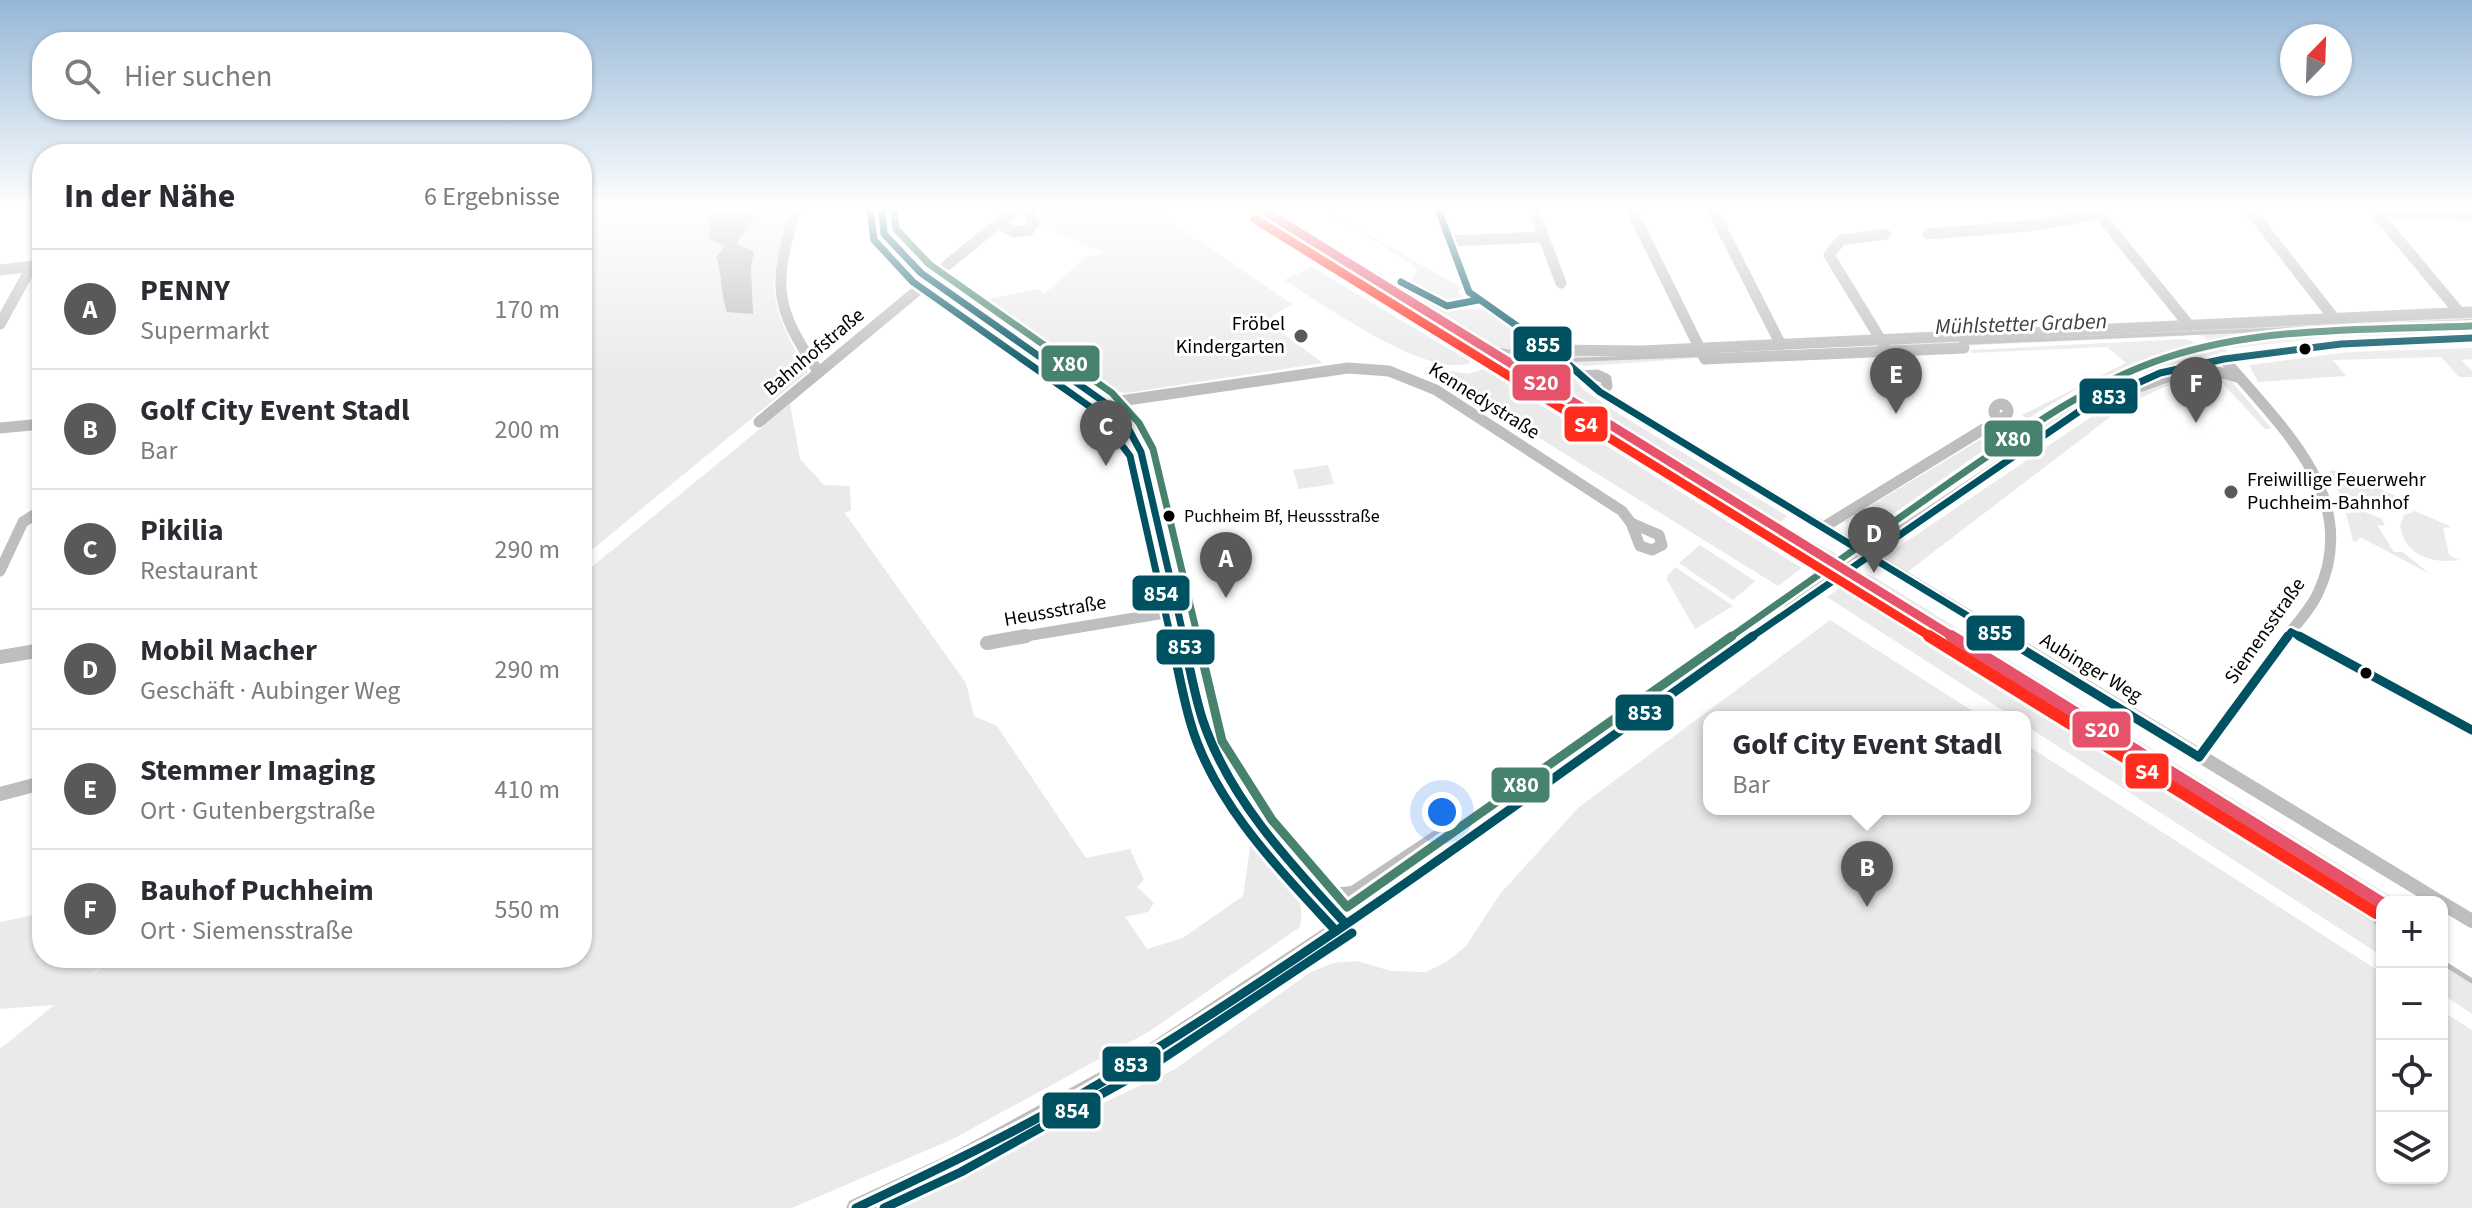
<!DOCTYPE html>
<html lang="de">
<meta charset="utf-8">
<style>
:root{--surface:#fff;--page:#f7f7f7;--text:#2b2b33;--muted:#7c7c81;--line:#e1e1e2;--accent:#595959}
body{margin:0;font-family:"Source Sans 3",sans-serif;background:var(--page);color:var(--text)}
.controls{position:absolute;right:24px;bottom:24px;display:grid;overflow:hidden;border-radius:16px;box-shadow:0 2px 6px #0004}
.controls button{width:72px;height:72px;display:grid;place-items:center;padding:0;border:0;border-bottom:2px solid var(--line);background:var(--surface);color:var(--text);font:40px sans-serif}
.compass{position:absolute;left:2280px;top:24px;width:72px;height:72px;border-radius:50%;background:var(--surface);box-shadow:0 2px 6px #0004;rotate:23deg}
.you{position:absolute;left:1442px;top:812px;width:28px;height:28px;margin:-20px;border:6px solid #fff;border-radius:50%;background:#1a73e8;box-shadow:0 0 0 12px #1a73e833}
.badge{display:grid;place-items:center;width:52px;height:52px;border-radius:50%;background:var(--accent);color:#fff;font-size:26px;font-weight:700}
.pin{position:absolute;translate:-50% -66px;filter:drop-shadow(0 2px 4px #0008)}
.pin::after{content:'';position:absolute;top:42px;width:28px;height:24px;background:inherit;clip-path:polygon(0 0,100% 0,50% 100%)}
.popup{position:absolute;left:1703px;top:711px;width:328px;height:104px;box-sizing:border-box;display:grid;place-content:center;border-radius:16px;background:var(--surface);filter:drop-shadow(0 2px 6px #0005);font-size:26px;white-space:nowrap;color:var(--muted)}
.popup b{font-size:30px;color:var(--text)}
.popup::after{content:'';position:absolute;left:50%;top:100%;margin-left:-16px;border:16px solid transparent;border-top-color:var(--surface)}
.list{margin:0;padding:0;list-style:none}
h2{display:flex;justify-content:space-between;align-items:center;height:104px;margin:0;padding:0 32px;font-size:34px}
h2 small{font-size:26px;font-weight:400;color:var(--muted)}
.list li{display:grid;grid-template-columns:52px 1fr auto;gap:24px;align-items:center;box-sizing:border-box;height:120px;padding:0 32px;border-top:2px solid var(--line)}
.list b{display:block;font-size:30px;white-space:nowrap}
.list p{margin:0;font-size:26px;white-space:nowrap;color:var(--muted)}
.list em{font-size:26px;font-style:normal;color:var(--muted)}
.icon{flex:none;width:44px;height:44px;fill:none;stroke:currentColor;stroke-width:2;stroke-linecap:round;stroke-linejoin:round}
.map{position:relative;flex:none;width:2472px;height:1208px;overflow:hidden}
.search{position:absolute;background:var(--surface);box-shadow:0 2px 6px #0004;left:32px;top:32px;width:560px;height:88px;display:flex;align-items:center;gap:20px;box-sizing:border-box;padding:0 28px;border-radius:32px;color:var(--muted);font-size:30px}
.panel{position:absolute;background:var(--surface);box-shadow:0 2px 6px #0004;left:32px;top:144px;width:560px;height:824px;border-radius:32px}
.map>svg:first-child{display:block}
.green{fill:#eaeaea}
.water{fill:#bcbcbc}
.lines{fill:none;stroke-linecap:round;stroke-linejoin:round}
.stream-far1{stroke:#bcbcbc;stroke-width:4}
.stream{stroke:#bcbcbc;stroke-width:5}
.minor-far1{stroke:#bebebe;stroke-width:11}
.minor{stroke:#bebebe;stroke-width:14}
.tertiary{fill:#bebebe;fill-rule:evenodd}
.tertiary-bridge{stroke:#bebebe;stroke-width:12}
.bus-1-far1-casing{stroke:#fff;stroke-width:12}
.bus-1-casing{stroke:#fff;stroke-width:15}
.bus-2-far1-casing{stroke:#fff;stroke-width:12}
.bus-2-casing{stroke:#fff;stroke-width:15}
.bus-3-far1-casing{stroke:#fff;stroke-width:12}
.bus-3-casing{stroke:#fff;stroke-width:15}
.bus-4-far1-casing{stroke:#fff;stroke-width:12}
.bus-4-casing{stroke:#fff;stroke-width:15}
.bus-1-far1{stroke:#005262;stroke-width:7}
.bus-1{stroke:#005262;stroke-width:9}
.bus-2-far1{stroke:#005262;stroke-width:7}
.bus-2{stroke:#005262;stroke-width:9}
.bus-3-far1{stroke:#46826e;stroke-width:7}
.bus-3{stroke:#46826e;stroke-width:9}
.bus-4-far1{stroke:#005262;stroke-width:7}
.bus-4{stroke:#005262;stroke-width:9}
.rail-1-far1-casing{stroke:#fff;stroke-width:14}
.rail-1-casing{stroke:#fff;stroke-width:18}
.rail-2-far1-casing{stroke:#fff;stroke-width:14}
.rail-2-casing{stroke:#fff;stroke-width:18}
.rail-1-far1{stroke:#e7526b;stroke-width:9}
.rail-1{stroke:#e7526b;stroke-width:12}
.rail-2-far1{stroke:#ff2d1d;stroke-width:9}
.rail-2{stroke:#ff2d1d;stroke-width:12}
.poi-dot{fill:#595959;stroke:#fff;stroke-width:3}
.bus-dot{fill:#000;stroke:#fff;stroke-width:3}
.labels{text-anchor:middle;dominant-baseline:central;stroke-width:6;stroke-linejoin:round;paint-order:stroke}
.bus-label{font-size:18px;fill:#000;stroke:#fff;text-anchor:start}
.poi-label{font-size:20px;fill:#000;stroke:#fff;text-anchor:end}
.street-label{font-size:20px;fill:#000;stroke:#fff}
.water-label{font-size:22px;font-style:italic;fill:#404040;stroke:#fff}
.line-badge{stroke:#fff;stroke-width:3}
.badge-label{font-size:22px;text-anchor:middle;font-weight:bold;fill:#fff}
</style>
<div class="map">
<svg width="2472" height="1208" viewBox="0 0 2472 1208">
<rect width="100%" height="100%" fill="#fff"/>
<g class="green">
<path d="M582 209H791C766 285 767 303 808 372L582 558Z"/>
<polygon points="1079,209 1161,212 1159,214 1292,304 1273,316 1269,323 1323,363 1127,393 1104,390 978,301 1038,289 1044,294 1086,257 1106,253 1056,232 1036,216 1078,212"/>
<path d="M1323 209 1458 286 1462 289 1457 291 1461 296 1467 295 1468 300C1451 317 1425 293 1409 283L1417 270 1414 265Z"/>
<path d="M1312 267 1471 362C1432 382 1321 303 1284 280Z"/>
<polygon points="1379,271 1390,282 1442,310 1487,309 1566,368 1584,390 1616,412 1787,516 1780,523 1840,556 1832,561 1374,274"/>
<polygon points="2472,316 2472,333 2329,337 2234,348 2211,344 2194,328"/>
<polygon points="2189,328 2194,333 2182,336 1891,349 1886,342"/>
<polygon points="2185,339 2204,345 2085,384 2027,419 2022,415 2126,363 2107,347 1972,353 1970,350"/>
<path d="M2220 348 2228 351 2142 373 2102 391 1883 531C1893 514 1920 500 1935 488 2029 419 2104 370 2220 348Z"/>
<polygon points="2472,348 2472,359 2461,360 2472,371 2472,377 2459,377 2441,357 2333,360 2346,376 2258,382 2249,365 2348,352"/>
<polygon points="1695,350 1699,358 1585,366 1574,363 1563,353"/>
<polygon points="1425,367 1469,374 1483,369 1802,568 1778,586"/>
<polygon points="2211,372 2228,377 2271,428 2265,429 2217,377 2164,387 2126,405 1906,573 1882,558 2097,413 2147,389"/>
<path d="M790 404 800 459 824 485 850 486 851 511 844 512 966 683 974 716 997 726 1086 858 1130 849 1144 880 1137 887 1154 903 1148 912 1125 917 1147 949 1183 938 1243 896 1252 834C1272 861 1309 891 1300 927L1150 1031 953 1139 792 1208H0V1049L54 1005 0 1009V922L42 913V958H110L86 980 113 958H582V575Z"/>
<polygon points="2018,417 2025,421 1893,514 1888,510 1842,523"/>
<polygon points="1328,465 1334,484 1299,489 1293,470"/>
<polygon points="2338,470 2398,497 2408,501 2344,503 2329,471"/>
<path d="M2415 511 2452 527 2443 528 2449 555 2459 560C2433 564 2405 556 2400 526L2404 515Z"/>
<polygon points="2365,512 2382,519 2385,526 2377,525 2394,552 2403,552 2430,574 2360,537 2356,542 2353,541 2346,513"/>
<polygon points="1700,545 1755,581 1733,600 1679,563"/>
<polygon points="1675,567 1733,606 1695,629 1666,578"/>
<polygon points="1866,574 1876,578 2400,902 2387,902 1860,578"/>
<polygon points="1840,588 2382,924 2382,956 2025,725 2025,717 2013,717 1827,597"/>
<polygon points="1830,620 1982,717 1709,717 1709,809 2025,809 2025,744 2382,973 2382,1178 2442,1178 2442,1011 2472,1030 2472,1208 882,1208 1175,1069 1309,973 1333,963 1357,961 1391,971 1426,972 1446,962 1466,946 1500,894 1578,808"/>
<polygon points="2442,962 2472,980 2472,1014 2442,994"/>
</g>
<path class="water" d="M717 209H743L756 216 736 244 754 251 751 268 753 314 727 312C720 293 723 276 716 257L725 246 708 239 711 217Z"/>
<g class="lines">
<g class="stream-far1">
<polyline points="1961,343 2472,321"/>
<polyline points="1499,350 1550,357"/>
<polyline points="1571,360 1701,355"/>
<polyline points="1858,596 1926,638"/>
</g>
<g class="stream">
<polyline points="1922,636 2382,925"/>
<polyline points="2442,962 2472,981"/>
</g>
<g class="minor-far1">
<path d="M796 209C773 284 773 306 818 371"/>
<polyline points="882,209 884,234 921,273 1104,402 1129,430 1141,452 1184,638"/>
<polyline points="1438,209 1469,292 1558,355 1600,392 2006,638"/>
<polyline points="1533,209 1561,283"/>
<polyline points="1631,209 1705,359 1964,348"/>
<polyline points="1712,209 1781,345"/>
<polyline points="2095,209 2188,324"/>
<polyline points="2249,209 2333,317"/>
<polyline points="2373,209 2460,313"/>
<polyline points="2375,212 2472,215"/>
<polyline points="999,223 1014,232 1029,230 1034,222 1028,209"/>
<polyline points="1928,234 2029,226 2099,214"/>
<polyline points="1449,241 1544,237"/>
<polyline points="947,265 1016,209"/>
<polyline points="0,270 42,265"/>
<polyline points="0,324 32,266"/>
<polyline points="1884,345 1829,255 1841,240 1885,234"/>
<polyline points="1550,350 1642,351 2472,312"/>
<path d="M2224 359C2280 427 2363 497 2318 593 2311 609 2296 624 2286 638"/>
<polyline points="1581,376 1597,375 1606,379 1607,386 1600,392"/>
<path d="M2124 393C2160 379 2198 362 2236 377"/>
<circle cx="2001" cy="411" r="7"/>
<polyline points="1109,406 1120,401 1348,368 1389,371 1436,390 1622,511 1631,523"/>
<polyline points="759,422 930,280"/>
<polyline points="0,428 42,424"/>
<polygon points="1631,523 1659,535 1662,545 1652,550 1640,546"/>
<polyline points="1822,528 2000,419"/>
<polyline points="0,571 23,522 42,510"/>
<polyline points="2291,632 2303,638"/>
<polyline points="1014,638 1177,611"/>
</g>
<g class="minor">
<path d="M1183 636C1191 672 1197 711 1211 745 1240 813 1296 870 1345 923"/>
<polyline points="2003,636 2440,902"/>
<polyline points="2299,636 2472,730"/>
<polyline points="987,643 1026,636"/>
<polyline points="0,657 42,650"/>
<polyline points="2199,757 2288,636"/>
<polyline points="0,794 42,783"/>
<polyline points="2442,903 2472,921"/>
</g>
<g class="tertiary">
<polygon points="2472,334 2472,342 2341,348 2224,363 2163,376 2091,409 1897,542 1892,543 1885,538 1887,534 2083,403 2156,370 2224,355 2341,340"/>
<polygon points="1789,605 1794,606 1796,610 1794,614 1371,915 1150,1063 962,1169 877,1208 846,1208 849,1201 948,1155 1138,1051 1359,905 1455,837 1446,840 1360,898 1319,902 1313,900 1311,895 1313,890 1351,886 1435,830 1477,816 1482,818"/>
</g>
<polyline class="tertiary-bridge" points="1789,610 1892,538"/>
<defs>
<g id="bus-1-far1">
<polyline points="882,209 884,234 921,273 1104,402 1129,430 1141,452 1184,638"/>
<polyline points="1750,638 2087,406 2160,373 2224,359 2341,344 2472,338"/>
</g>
<g id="bus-1">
<path d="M1183 636C1189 664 1194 694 1203 721 1230 800 1290 863 1345 923"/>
<path d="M856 1208C954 1162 1053 1114 1145 1056 1354 926 1552 778 1753 636"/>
</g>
<polyline id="bus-2-far1" points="870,210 874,240 913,282 1096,411 1130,456 1171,638"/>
<g id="bus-2">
<path d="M1171 636C1177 664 1182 693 1190 721 1213 803 1280 870 1336 931"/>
<polyline points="884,1208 961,1172 1150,1067 1352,933"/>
</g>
<g id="bus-3-far1">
<polyline points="894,209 896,229 929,264 1112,393 1139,423 1153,449 1198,638"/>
<path d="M1729 638C1801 587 1874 536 1946 485 2016 437 2084 385 2165 358 2262 326 2370 330 2471 326"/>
</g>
<polyline id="bus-3" points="1197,636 1222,741 1272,820 1347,907 1732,636"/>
<g id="bus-4-far1">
<polyline points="1438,209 1469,292 1558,355 1600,392 2004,638"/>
<polyline points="1401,282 1447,306 1478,300"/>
<polyline points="2291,632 2303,638"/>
<polyline points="2286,638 2291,632"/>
</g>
<g id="bus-4">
<polyline points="2001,636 2199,757"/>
<polyline points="2299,636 2472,730"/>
<polyline points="2199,757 2288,636"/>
</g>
</defs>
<use href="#bus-1-far1" class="bus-1-far1-casing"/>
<use href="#bus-1" class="bus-1-casing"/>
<use href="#bus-2-far1" class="bus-2-far1-casing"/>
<use href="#bus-2" class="bus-2-casing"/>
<use href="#bus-3-far1" class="bus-3-far1-casing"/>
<use href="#bus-3" class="bus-3-casing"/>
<use href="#bus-4-far1" class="bus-4-far1-casing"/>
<use href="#bus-4" class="bus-4-casing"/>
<use href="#bus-1-far1" class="bus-1-far1"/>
<use href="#bus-1" class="bus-1"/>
<use href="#bus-2-far1" class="bus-2-far1"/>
<use href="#bus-2" class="bus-2"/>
<use href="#bus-3-far1" class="bus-3-far1"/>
<use href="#bus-3" class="bus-3"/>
<use href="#bus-4-far1" class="bus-4-far1"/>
<use href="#bus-4" class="bus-4"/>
<defs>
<polyline id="rail-1-far1" points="1261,209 1955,638"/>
<polyline id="rail-1" points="1951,636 2382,903"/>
<polyline id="rail-2-far1" points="1255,219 1933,638"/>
<polyline id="rail-2" points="1929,636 2376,913"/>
</defs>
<use href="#rail-1-far1" class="rail-1-far1-casing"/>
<use href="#rail-1" class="rail-1-casing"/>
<use href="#rail-2-far1" class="rail-2-far1-casing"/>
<use href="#rail-2" class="rail-2-casing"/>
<use href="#rail-1-far1" class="rail-1-far1"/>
<use href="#rail-1" class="rail-1"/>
<use href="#rail-2-far1" class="rail-2-far1"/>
<use href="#rail-2" class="rail-2"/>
</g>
<linearGradient id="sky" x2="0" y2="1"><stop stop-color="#96b7d6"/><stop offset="0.55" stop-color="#fff"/><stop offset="1" stop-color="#fff" stop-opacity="0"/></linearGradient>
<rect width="2472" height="378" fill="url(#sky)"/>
<g class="poi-dot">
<circle cx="1301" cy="336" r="8"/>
<circle cx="2231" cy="492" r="8"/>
</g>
<g class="bus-dot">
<circle cx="2305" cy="349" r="7"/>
<circle cx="1169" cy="516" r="7"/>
<circle cx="2366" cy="673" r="7"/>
</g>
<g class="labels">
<g class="bus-label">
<text x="1184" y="516">Puchheim Bf, Heussstraße</text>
</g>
<g class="poi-label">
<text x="1285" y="324">Fröbel<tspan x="1285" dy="23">Kindergarten</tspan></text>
<text x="2247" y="480" text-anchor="start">Freiwillige Feuerwehr<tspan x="2247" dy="23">Puchheim-Bahnhof</tspan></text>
</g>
<g class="street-label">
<text transform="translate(814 352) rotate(-40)">Bahnhofstraße</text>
<text transform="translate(1484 401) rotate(32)">Kennedystraße</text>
<text transform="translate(1055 611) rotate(-10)">Heussstraße</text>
<text transform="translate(2265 631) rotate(-55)">Siemensstraße</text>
<text transform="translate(2091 668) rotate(31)">Aubinger Weg</text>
</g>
<g class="water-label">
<text transform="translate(2021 324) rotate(-2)">Mühlstetter Graben</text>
</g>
</g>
<g class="line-badge">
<rect x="1512" y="325" width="61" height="38" rx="8" fill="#005262"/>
<rect x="1040" y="344" width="61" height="39" rx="8" fill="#46826e"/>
<rect x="1511" y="363" width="61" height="39" rx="8" fill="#e7526b"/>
<rect x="2078" y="377" width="61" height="38" rx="8" fill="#005262"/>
<rect x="1563" y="405" width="46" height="38" rx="8" fill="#ff2d1d"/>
<rect x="1983" y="419" width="61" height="39" rx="8" fill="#46826e"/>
<rect x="1131" y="574" width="60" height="38" rx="8" fill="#005262"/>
<rect x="1965" y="614" width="61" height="38" rx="8" fill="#005262"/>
<rect x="1155" y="628" width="61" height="38" rx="8" fill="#005262"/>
<rect x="1614" y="693" width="61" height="39" rx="8" fill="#005262"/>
<rect x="2071" y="710" width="61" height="39" rx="8" fill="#e7526b"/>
<rect x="2124" y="752" width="46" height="38" rx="8" fill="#ff2d1d"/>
<rect x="1490" y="766" width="61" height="38" rx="8" fill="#46826e"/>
<rect x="1101" y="1045" width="61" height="38" rx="8" fill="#005262"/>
<rect x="1041" y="1091" width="61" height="39" rx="8" fill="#005262"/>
</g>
<g class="badge-label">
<text x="1543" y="352">855</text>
<text x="1070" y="371">X80</text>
<text x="1541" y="390">S20</text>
<text x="2109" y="404">853</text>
<text x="1586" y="432">S4</text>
<text x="2013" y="446">X80</text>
<text x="1161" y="601">854</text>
<text x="1995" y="640">855</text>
<text x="1185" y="654">853</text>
<text x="1645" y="720">853</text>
<text x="2102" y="737">S20</text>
<text x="2147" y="779">S4</text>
<text x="1521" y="792">X80</text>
<text x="1131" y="1072">853</text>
<text x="1072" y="1118">854</text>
</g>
</svg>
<div class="controls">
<button>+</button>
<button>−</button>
<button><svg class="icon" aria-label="locate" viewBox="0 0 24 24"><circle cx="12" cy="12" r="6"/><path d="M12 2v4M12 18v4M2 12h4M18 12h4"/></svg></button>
<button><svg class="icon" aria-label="layers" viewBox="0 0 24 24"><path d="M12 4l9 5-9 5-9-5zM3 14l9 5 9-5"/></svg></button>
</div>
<svg class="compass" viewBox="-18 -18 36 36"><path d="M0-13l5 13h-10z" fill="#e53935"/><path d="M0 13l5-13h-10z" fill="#7c7c81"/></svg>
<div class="you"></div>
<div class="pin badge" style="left:1226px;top:598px">A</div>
<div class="pin badge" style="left:1867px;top:907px">B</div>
<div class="popup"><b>Golf City Event Stadl</b>Bar</div>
<div class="pin badge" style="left:1106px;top:466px">C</div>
<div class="pin badge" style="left:1874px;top:573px">D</div>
<div class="pin badge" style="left:1896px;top:414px">E</div>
<div class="pin badge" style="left:2196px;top:423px">F</div>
<div class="search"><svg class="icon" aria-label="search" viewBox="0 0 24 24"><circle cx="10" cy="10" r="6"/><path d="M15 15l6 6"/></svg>Hier suchen</div>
<section class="panel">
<h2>In der Nähe<small>6 Ergebnisse</small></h2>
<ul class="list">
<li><span class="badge">A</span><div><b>PENNY</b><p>Supermarkt</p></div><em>170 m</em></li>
<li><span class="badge">B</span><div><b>Golf City Event Stadl</b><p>Bar</p></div><em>200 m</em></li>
<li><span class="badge">C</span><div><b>Pikilia</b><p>Restaurant</p></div><em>290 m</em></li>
<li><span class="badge">D</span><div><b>Mobil Macher</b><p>Geschäft · Aubinger Weg</p></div><em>290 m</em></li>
<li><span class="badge">E</span><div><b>Stemmer Imaging</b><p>Ort · Gutenbergstraße</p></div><em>410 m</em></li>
<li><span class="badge">F</span><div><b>Bauhof Puchheim</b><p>Ort · Siemensstraße</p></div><em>550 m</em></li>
</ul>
</section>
</div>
